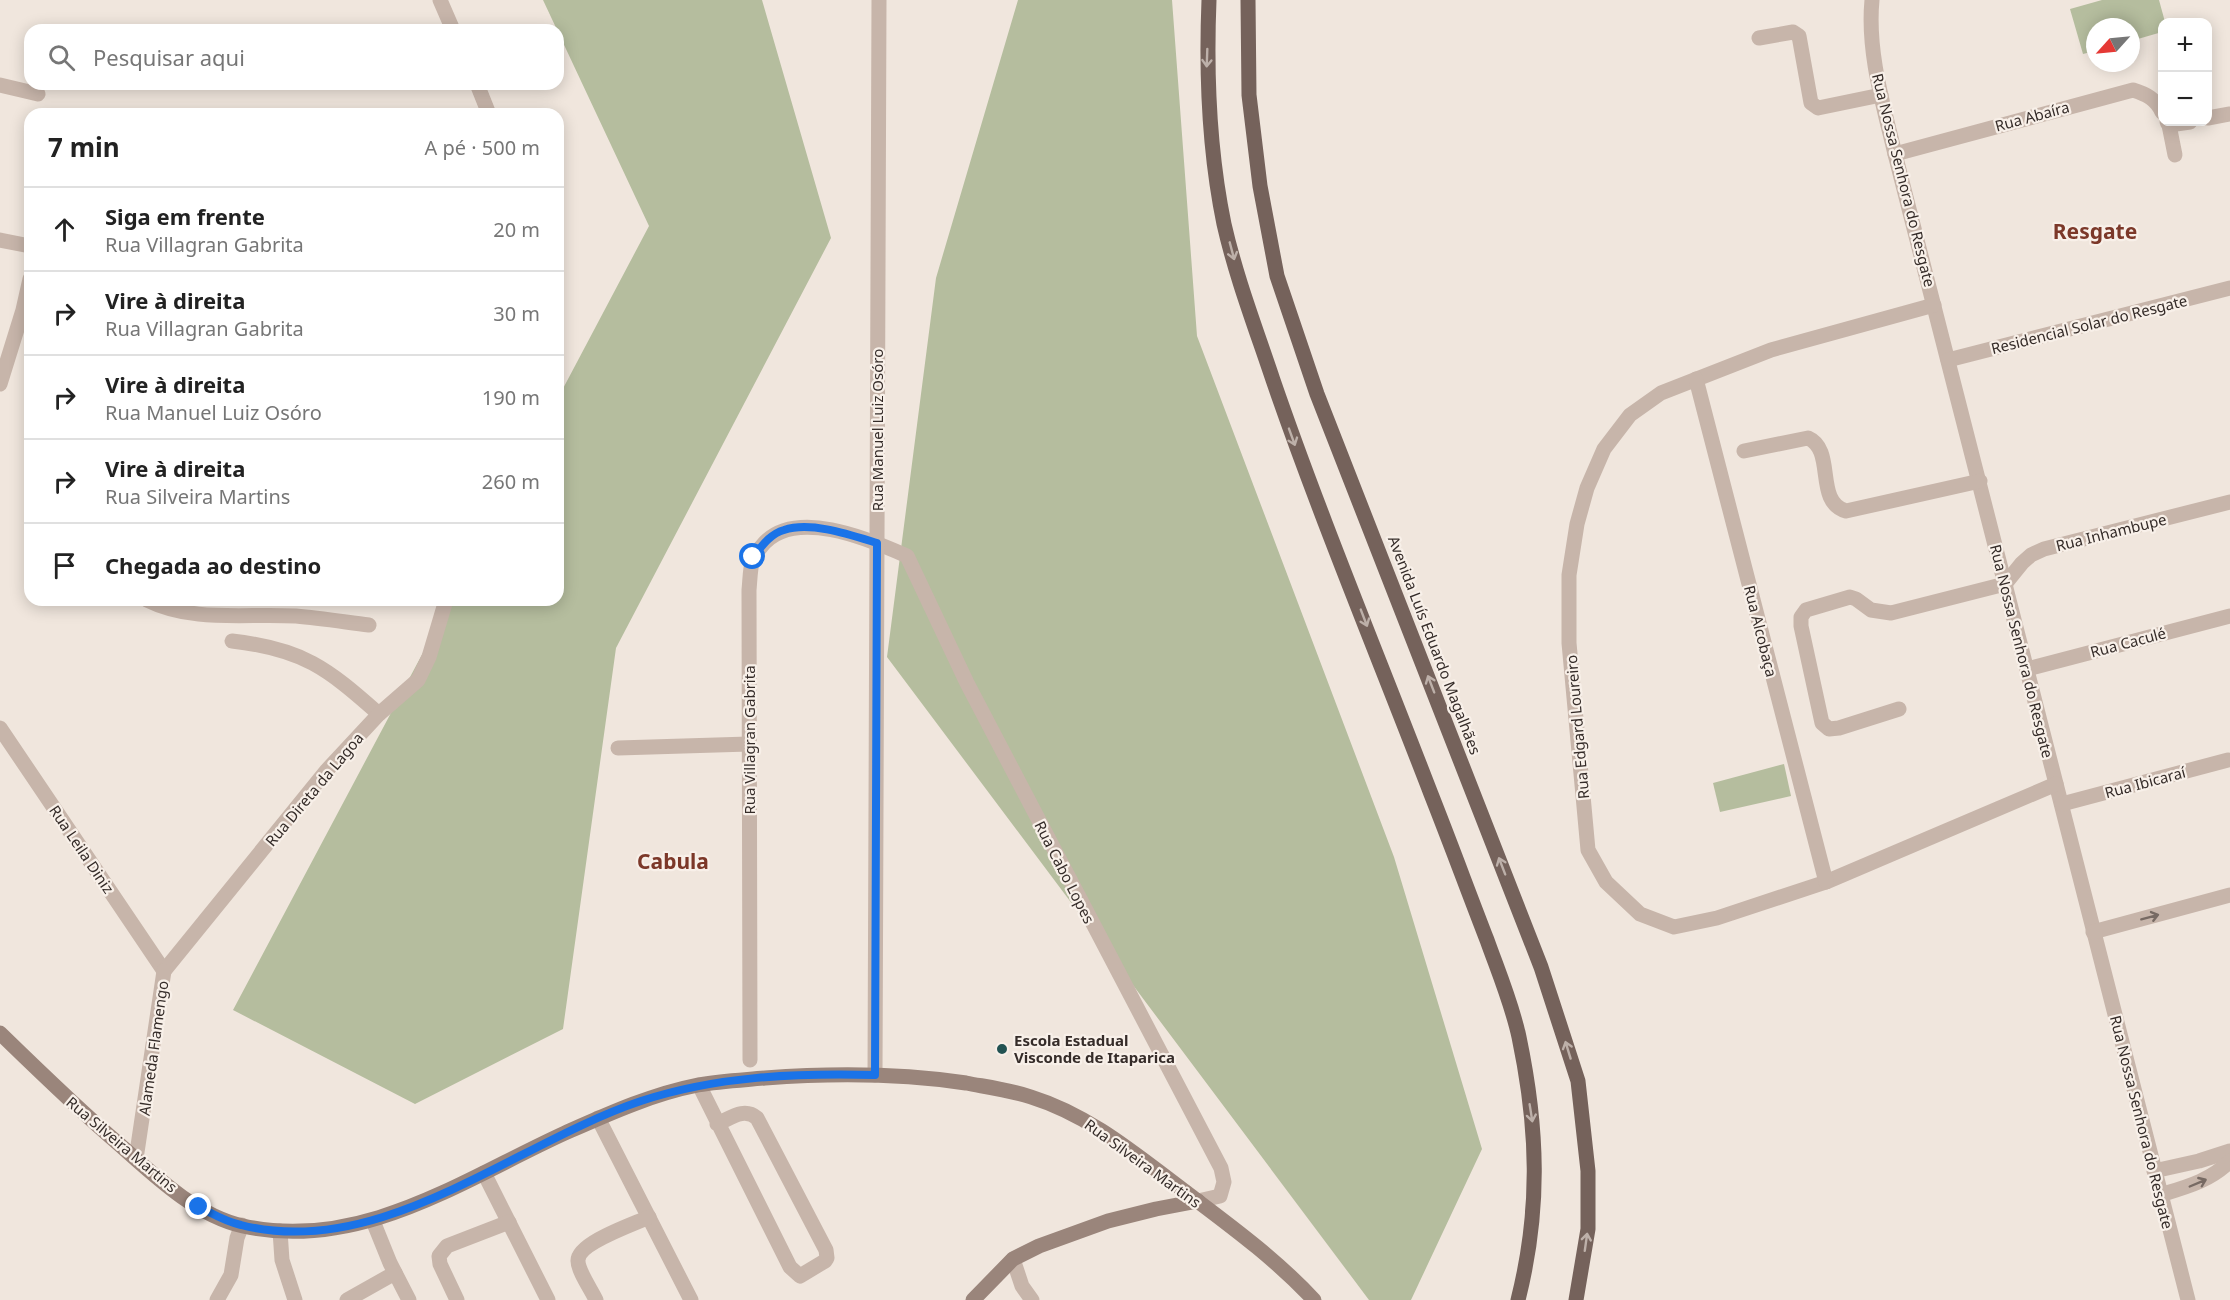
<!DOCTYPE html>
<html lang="pt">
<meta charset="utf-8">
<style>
:root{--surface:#fff;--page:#f6f6f6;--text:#222;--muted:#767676;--line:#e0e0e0}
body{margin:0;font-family:"Noto Sans",sans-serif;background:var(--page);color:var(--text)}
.controls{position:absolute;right:18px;top:18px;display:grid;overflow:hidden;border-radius:12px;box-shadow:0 3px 15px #0003}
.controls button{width:54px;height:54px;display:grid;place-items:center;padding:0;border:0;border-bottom:2px solid var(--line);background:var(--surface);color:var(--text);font:30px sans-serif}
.compass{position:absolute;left:2086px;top:18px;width:54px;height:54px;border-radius:50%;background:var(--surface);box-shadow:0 3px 15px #0003;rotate:243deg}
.stop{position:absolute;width:18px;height:18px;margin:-14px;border:4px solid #1a73e8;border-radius:50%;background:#fff}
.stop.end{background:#1a73e8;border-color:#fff;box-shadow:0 2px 6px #0008}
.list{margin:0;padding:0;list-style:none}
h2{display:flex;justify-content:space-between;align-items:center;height:78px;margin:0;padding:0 24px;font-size:26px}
h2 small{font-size:20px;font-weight:400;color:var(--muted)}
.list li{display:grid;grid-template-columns:39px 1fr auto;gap:18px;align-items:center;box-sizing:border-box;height:84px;padding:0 24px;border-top:2px solid var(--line)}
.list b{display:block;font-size:22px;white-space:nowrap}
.list p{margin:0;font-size:20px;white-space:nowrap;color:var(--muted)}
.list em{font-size:20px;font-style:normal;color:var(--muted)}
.icon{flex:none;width:33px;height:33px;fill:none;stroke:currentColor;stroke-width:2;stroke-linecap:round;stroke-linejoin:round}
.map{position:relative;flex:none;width:2230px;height:1300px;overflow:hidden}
.search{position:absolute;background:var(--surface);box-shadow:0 3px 15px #0003;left:24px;top:24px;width:540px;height:66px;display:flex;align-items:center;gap:15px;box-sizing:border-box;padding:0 21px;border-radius:18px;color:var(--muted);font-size:22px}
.panel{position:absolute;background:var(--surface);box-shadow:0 3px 15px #0003;left:24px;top:108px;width:540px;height:498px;border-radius:18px}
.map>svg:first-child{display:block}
.green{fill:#b5bd9e}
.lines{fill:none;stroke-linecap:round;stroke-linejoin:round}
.street{stroke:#c7b5aa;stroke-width:15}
.secondary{stroke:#9a857b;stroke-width:15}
.primary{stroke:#75625b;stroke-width:15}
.oneway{stroke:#bdb0a9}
.oneway2{stroke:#776a63}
.route{stroke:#1a73e8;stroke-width:8}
.poi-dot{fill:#225252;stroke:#f8f0e9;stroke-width:2}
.labels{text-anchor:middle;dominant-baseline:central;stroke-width:4.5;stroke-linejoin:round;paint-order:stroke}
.street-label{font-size:15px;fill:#352c29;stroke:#f8f0e9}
.poi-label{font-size:15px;font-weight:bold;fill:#352c29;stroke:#f8f0e9;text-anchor:start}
.district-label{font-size:21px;font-weight:bold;fill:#7c3829;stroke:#f8f0e9}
</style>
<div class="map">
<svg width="2230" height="1300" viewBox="0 0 2230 1300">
<rect width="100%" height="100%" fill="#f0e6dd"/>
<g class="green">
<polygon points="543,0 762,0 831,238 616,648 563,1029 415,1104 233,1010 451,600 558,600 558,398 649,226"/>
<polygon points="1018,0 1172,0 1197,336 1394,857 1482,1149 1411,1300 1369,1300 887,657 936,278"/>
<polygon points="2102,0 2159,0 2165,22 2162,22 2162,32 2131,41 2131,27 2095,27 2095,51 2083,54 2070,9"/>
<polygon points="1784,764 1791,796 1720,812 1713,783"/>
</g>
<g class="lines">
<g class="street">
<polyline points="440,0 453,30"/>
<path d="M1872 0C1867 51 1883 104 1895 154L2188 1300"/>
<polyline points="1759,38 1793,32 1799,36 1811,103 1818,108 1881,95"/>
<polyline points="477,84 489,114"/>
<polyline points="0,85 38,94"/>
<polyline points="2208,118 2230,114"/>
<polyline points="2167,122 2169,125 2190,122"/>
<polyline points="2169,125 2175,155"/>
<path d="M1895 154 2133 90C2146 94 2156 99 2162 112"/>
<polyline points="0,240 30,246"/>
<polyline points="1934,305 1771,350 1661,393 1630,415 1604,449 1587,488 1577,524 1569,575 1569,643 1588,850 1606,882 1640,914 1674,927 1717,918 1826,882 2056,784"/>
<polyline points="1948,360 2230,288"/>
<polyline points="1696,379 1826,882"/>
<polyline points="0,384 23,310 30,279"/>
<path d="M1744 451 1808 438C1836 450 1814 502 1846 511L1980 481"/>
<path d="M147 600C193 623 246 613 296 616 320 618 345 622 369 625"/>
<path d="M232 641C303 649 327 668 379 714"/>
<polyline points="2027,669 2230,616"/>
<polyline points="1899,709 1839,728 1829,729 1822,723 1801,626 1801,617 1806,610 1850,597 1856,599 1871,610 1891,613 2005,584 2022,563 2031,555 2044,549 2230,502"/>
<polyline points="0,728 164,971"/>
<polyline points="618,748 749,744"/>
<polyline points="2062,804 2228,760"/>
<polyline points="2093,932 2230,895"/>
<polyline points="164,971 327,770 379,714 418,680 429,657 446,600"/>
<path d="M750 1060 749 590C750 580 750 568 753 558 754 554 758 551 761 547 792 506 869 539 907 556L967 683 1221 1168 1224 1182 1220 1196 1198 1201"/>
<polyline points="875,1075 879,0"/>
<path d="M699 1085 790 1267 800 1276 825 1261 827 1258 826 1250 757 1118C744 1107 731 1118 717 1124"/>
<polyline points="598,1118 691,1300"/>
<polyline points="136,1159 164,971"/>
<polyline points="2154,1171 2199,1161 2230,1151"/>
<polyline points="484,1173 548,1300"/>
<path d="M2160 1195C2186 1187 2210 1181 2230 1161"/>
<polyline points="373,1221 390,1263 409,1300"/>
<polyline points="280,1231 282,1260 295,1300"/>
<polyline points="1013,1259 1022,1286 1032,1300"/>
<polyline points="217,1300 231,1275 237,1238 242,1225"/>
<polyline points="347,1300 395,1273"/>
<polyline points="457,1300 440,1264 439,1256 447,1246 509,1222"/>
<path d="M596 1300C592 1291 578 1271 578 1261 577 1243 634 1224 649 1217"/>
</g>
<g class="secondary">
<path d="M0 1033C39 1071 78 1109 120 1145 155 1176 195 1215 243 1226 361 1252 464 1179 565 1133 608 1114 652 1094 698 1085 720 1081 743 1080 765 1078 832 1073 899 1073 966 1083 987 1087 1010 1090 1031 1097 1089 1115 1135 1154 1183 1190 1228 1224 1275 1258 1314 1300"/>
<polyline points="973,1300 1013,1259 1039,1246 1108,1221 1156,1209 1198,1201"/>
</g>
<g class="primary">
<path d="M1209 0C1206 74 1209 151 1224 224 1236 277 1256 329 1273 380 1321 519 1378 656 1431 794 1450 842 1468 891 1487 940 1498 971 1512 1004 1519 1037 1538 1128 1541 1209 1518 1300"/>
<polyline points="1248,0 1249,95 1260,186 1277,276 1317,394 1541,967 1578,1081 1588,1171 1588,1229 1576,1300"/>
</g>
</g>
<defs><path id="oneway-shaft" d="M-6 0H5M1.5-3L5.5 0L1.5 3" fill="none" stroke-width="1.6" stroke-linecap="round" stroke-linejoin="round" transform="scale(1.5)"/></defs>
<g class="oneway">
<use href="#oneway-shaft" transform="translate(1207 58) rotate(92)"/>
<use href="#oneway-shaft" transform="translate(1232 251) rotate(75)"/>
<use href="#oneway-shaft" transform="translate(1292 437) rotate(70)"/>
<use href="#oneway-shaft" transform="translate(1364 618) rotate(69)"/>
<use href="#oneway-shaft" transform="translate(1431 684) rotate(-111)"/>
<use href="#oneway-shaft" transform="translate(1502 866) rotate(-111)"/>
<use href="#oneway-shaft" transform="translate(1568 1050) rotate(-107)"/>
<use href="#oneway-shaft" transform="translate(1531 1113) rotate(81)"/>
<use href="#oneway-shaft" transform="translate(1586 1242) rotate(-82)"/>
</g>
<g class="oneway2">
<use href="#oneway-shaft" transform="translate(2150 917) rotate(-15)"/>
<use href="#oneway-shaft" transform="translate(2198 1183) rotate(-23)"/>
</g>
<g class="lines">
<path class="route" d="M199 1207C213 1214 226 1222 241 1225 381 1261 515 1143 641 1101 717 1076 796 1073 875 1075L877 543C851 535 811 521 784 530 770 534 762 546 753 557"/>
</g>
<circle class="poi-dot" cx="1002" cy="1049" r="6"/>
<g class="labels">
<g class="street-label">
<text transform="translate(2032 116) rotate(-15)">Rua Abaíra</text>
<text transform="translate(1904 180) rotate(76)">Rua Nossa Senhora do Resgate</text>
<text transform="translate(2089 324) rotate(-14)">Residencial Solar do Resgate</text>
<text transform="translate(877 430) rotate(-90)">Rua Manuel Luiz Osóro</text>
<text transform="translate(2111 532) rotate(-14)">Rua Inhambupe</text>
<text transform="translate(1761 631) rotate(76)">Rua Alcobaça</text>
<text transform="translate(2128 642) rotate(-15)">Rua Caculé</text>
<text transform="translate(1435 645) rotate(69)">Avenida Luís Eduardo Magalhães</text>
<text transform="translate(2022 651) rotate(76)">Rua Nossa Senhora do Resgate</text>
<text transform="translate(1577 727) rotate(-95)">Rua Edgard Loureiro</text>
<text transform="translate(749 740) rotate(-90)">Rua Villagran Gabrita</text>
<text transform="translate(2145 782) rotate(-15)">Rua Ibicaraí</text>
<text transform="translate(314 789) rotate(-50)">Rua Direta da Lagoa</text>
<text transform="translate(82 849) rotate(56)">Rua Leila Diniz</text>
<text transform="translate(1065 872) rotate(63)">Rua Cabo Lopes</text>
<text transform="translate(153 1048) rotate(-82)">Alameda Flamengo</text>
<text transform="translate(2142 1122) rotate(76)">Rua Nossa Senhora do Resgate</text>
<text transform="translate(122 1144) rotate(40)">Rua Silveira Martins</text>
<text transform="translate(1143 1163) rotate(36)">Rua Silveira Martins</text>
</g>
<g class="poi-label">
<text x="1014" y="1040">Escola Estadual<tspan x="1014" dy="17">Visconde de Itaparica</tspan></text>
</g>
<g class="district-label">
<text x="2095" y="231">Resgate</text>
<text x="673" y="861">Cabula</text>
</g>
</g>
</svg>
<div class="controls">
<button>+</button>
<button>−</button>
</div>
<svg class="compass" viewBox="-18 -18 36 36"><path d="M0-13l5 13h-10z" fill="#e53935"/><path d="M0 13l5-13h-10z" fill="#767676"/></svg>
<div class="stop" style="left:753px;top:557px"></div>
<div class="stop end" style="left:199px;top:1207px"></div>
<div class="search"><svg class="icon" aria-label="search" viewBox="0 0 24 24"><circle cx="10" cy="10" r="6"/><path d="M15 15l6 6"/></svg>Pesquisar aqui</div>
<section class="panel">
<h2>7 min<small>A pé · 500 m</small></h2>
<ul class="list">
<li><svg class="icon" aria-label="ahead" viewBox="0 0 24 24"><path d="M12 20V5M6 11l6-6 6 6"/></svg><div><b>Siga em frente</b><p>Rua Villagran Gabrita</p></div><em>20 m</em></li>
<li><svg class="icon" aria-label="right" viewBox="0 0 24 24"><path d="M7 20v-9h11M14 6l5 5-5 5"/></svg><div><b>Vire à direita</b><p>Rua Villagran Gabrita</p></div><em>30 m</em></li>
<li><svg class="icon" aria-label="right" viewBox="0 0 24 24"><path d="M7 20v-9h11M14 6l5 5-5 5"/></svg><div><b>Vire à direita</b><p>Rua Manuel Luiz Osóro</p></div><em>190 m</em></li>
<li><svg class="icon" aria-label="right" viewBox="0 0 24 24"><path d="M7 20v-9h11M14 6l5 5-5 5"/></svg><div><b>Vire à direita</b><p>Rua Silveira Martins</p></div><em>260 m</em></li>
<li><svg class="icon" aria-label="arrive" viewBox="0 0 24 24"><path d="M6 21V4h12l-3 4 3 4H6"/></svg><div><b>Chegada ao destino</b></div></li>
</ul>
</section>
</div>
